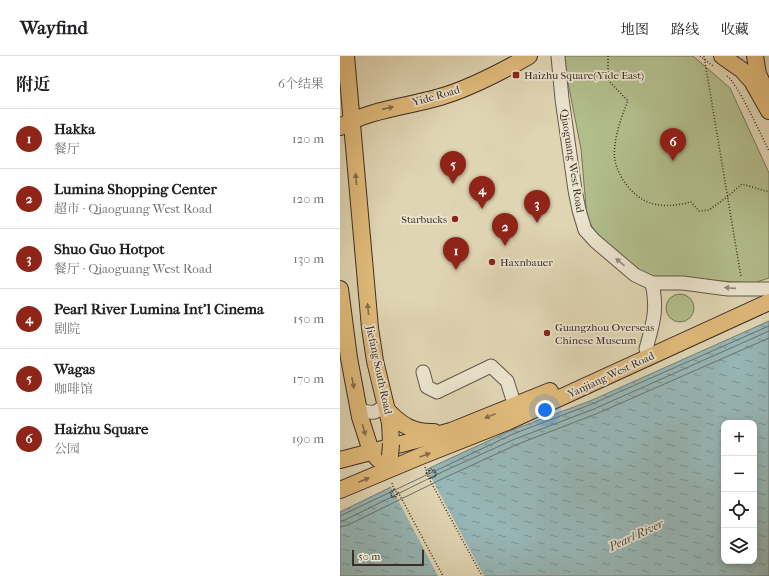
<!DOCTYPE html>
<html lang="zh">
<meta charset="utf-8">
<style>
:root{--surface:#fff;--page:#f2f2f2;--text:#202124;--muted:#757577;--line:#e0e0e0;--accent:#8f2418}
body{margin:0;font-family:"IM FELL French Canon","Noto Serif SC",serif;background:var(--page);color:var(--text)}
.controls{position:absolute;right:12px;bottom:12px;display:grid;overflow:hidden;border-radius:8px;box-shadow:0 2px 6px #0003}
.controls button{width:36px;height:36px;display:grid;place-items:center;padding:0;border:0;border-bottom:1px solid var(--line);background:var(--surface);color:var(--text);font:20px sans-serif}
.scale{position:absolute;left:12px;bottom:10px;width:72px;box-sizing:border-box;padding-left:4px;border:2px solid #3b2d28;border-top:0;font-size:11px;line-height:14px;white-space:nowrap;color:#3b2d28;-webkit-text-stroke:3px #ebe4ce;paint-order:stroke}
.you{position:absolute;left:205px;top:354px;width:14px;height:14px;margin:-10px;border:3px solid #fff;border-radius:50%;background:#1a73e8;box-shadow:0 0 0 6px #1a73e833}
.badge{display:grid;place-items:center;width:26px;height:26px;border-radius:50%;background:var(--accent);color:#fff;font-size:13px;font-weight:700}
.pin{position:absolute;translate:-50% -33px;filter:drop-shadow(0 1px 2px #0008)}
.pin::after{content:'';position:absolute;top:21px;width:14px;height:12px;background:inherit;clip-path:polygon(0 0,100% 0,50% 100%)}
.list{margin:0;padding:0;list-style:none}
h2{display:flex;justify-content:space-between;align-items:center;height:52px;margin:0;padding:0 16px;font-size:17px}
h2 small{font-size:13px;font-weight:400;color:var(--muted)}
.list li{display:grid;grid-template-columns:26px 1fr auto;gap:12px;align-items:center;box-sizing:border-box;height:60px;padding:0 16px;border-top:1px solid var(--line)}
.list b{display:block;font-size:15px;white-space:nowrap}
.list p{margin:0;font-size:13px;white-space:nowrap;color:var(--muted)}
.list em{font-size:13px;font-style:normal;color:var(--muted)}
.icon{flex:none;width:22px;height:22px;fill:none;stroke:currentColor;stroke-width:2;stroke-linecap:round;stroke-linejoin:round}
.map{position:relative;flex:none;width:429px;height:520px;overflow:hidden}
header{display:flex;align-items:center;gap:24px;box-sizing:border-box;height:56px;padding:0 20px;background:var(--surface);border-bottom:1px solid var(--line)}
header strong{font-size:19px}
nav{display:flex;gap:22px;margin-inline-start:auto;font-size:14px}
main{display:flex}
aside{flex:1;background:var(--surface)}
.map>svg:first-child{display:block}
.green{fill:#b2bd8c;stroke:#76755a}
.water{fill:url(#water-ripples);stroke:#727f7d;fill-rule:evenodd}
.pier{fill:#e0d5b3}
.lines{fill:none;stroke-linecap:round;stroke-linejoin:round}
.shore{stroke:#69726f;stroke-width:1}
.minor-casing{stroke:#64574b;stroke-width:15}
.major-casing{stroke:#3b2d28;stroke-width:18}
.path{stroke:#3b2d28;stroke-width:1.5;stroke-dasharray:1 2;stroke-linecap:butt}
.minor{stroke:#ebe4ce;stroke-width:13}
.major{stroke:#e0ba7a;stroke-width:16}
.major-bridge-casing{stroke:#3b2d28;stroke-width:18;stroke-linecap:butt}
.path-bridge{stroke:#3b2d28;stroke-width:1.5;stroke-dasharray:1 2;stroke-linecap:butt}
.major-bridge{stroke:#e0ba7a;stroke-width:16}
.oneway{fill:#856c4d}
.oneway2{fill:#93887b}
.poi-dot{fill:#8f2418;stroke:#ebe4ce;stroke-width:1.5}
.labels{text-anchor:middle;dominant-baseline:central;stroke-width:3.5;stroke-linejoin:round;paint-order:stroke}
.poi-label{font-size:11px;fill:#3b2d28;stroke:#ebe4ce;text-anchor:start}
.street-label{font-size:11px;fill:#3b2d28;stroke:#ebe4ce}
.water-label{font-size:12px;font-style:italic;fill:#4d4844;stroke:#ebe4ce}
</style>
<header>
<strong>Wayfind</strong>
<nav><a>地图</a><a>路线</a><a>收藏</a></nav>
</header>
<main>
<aside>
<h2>附近<small>6个结果</small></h2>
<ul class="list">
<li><span class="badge">1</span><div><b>Hakka</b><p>餐厅</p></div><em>120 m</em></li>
<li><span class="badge">2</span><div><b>Lumina Shopping Center</b><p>超市 · Qiaoguang West Road</p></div><em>120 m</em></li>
<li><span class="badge">3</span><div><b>Shuo Guo Hotpot</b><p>餐厅 · Qiaoguang West Road</p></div><em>130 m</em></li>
<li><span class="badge">4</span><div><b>Pearl River Lumina Int'l Cinema</b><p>剧院</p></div><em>150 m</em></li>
<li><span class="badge">5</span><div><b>Wagas</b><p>咖啡馆</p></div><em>170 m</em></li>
<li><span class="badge">6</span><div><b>Haizhu Square</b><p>公园</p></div><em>190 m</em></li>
</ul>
</aside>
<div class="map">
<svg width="429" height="520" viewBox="0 0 429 520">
<defs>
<pattern id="water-ripples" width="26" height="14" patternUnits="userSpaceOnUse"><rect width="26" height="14" fill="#97b6b6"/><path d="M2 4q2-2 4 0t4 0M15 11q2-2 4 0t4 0" fill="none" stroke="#7c9494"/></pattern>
</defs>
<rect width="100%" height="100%" fill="#e0d5b3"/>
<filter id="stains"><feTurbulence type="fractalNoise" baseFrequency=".005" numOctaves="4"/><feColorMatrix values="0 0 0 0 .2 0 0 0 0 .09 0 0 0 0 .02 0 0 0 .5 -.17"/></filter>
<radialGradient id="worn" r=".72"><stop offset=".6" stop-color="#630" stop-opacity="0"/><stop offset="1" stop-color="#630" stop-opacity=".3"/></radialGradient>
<g class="green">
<polygon points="225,0 353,0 390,32 429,117 429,222 414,227 312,221 297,213 257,179 247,162 241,93 226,16"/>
<circle cx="340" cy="252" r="14"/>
</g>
<path class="water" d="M429 265V520H0V456L98 408 172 374 250 345ZM384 367H414V505H384Z"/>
<polygon class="pier" points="86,412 144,520 98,520 50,429"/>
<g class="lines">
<g class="shore">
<polyline points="0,460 173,378 252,348 429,270"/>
<polyline points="0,465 5,464 102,416 175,383 254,353 429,275"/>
<polyline points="0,471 8,469 104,422 178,388 256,358 429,282"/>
</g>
<defs>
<g id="minor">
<polyline points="218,0 222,43 235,134 239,154 245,174 255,185 295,219 312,227 343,227 388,233 429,233"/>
<path d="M306 293C313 267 318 254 312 227"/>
<polyline points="83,316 87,331 97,336 151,310 167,325 175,350"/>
<path d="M18 352C31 359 38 358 46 346"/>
</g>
<g id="major">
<polyline points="6,0 30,272 35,305 50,367 51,388"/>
<polyline points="382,0 402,14 412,25 429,55"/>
<polyline points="415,0 418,18 425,33"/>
<path d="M0 71C31 53 66 51 100 41 131 32 161 16 189 0"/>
<polyline points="0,233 9,302 20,361 31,395 38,403"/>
<path d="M48 355C61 369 74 377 94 376"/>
<polyline points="0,404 111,375 210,335"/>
<polyline points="0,434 81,400 167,366 429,246"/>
</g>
</defs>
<use href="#minor" class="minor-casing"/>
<use href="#major" class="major-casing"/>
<g class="path">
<path d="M268 0V24L288 45C281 61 272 87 275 105 279 123 295 144 314 148 327 151 339 149 351 146L359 155 369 154 387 141 402 128 429 136"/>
<polyline points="360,0 373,10"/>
<polyline points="364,0 401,221"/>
<path d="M387 20C398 28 422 81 429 95"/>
<polyline points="85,411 88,419"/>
<polyline points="86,417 142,520"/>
<polyline points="90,422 90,423 96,420 96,416 91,414 89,415 89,419 90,422 96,420"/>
<polyline points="52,427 54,434 51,437 52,441 56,440 57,438 55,433"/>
<polyline points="58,436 103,520"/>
</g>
<use href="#minor" class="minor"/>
<use href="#major" class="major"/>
<defs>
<polyline id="major-bridge" points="50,400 51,388"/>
</defs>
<use href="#major-bridge" class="major-bridge-casing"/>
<g class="path-bridge">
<polyline points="86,417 91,413 94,414 96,420"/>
<polyline points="55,433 50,436 52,441 56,441 58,436"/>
</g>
<use href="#major-bridge" class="major-bridge"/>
</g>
<defs><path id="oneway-solid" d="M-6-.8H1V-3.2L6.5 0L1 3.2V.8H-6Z"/></defs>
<g class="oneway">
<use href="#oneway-solid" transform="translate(48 52) rotate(-13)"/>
<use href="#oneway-solid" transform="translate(16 123) rotate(-95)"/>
<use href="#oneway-solid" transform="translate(28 253) rotate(-96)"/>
<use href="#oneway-solid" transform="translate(13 327) rotate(79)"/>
<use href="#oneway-solid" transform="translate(150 360) rotate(158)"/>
<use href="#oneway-solid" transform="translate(24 374) rotate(74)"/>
<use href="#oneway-solid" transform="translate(85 399) rotate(-20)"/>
<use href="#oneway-solid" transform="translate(24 424) rotate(-23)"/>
</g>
<g class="oneway2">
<use href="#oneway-solid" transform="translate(280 206) rotate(-139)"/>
<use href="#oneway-solid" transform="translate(390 232) rotate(-176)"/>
</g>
<g class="poi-dot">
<rect x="172" y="15" width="8" height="8" rx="2"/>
<circle cx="115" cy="163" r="4"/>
<circle cx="152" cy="206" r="4"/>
<circle cx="207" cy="277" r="4"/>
</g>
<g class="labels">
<g class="poi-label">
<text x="184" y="19">Haizhu Square(Yide East)</text>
<text x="107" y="163" text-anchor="end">Starbucks</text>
<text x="160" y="206">Haxnbauer</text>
<text x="215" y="271">Guangzhou Overseas<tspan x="215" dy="13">Chinese Museum</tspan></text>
</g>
<g class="street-label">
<text transform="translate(96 40) rotate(-16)">Yide Road</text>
<text transform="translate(232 105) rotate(81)">Qiaoguang West Road</text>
<text transform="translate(39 314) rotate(78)">Jiefang South Road</text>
<text transform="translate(271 319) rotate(-25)">Yanjiang West Road</text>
</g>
<g class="water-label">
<text transform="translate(296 479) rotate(-25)">Pearl River</text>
</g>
</g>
<rect width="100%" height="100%" filter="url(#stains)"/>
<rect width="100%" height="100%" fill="url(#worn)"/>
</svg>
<div class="controls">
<button>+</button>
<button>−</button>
<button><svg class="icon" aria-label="locate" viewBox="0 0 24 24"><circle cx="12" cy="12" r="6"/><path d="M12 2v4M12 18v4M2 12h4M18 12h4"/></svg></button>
<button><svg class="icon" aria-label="layers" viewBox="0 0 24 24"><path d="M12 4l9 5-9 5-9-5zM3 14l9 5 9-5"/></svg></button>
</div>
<div class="scale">50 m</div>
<div class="you"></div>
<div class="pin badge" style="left:116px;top:214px">1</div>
<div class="pin badge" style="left:165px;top:190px">2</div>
<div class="pin badge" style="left:197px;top:167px">3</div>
<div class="pin badge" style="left:142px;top:153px">4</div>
<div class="pin badge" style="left:113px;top:128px">5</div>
<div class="pin badge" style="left:333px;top:105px">6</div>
</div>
</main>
